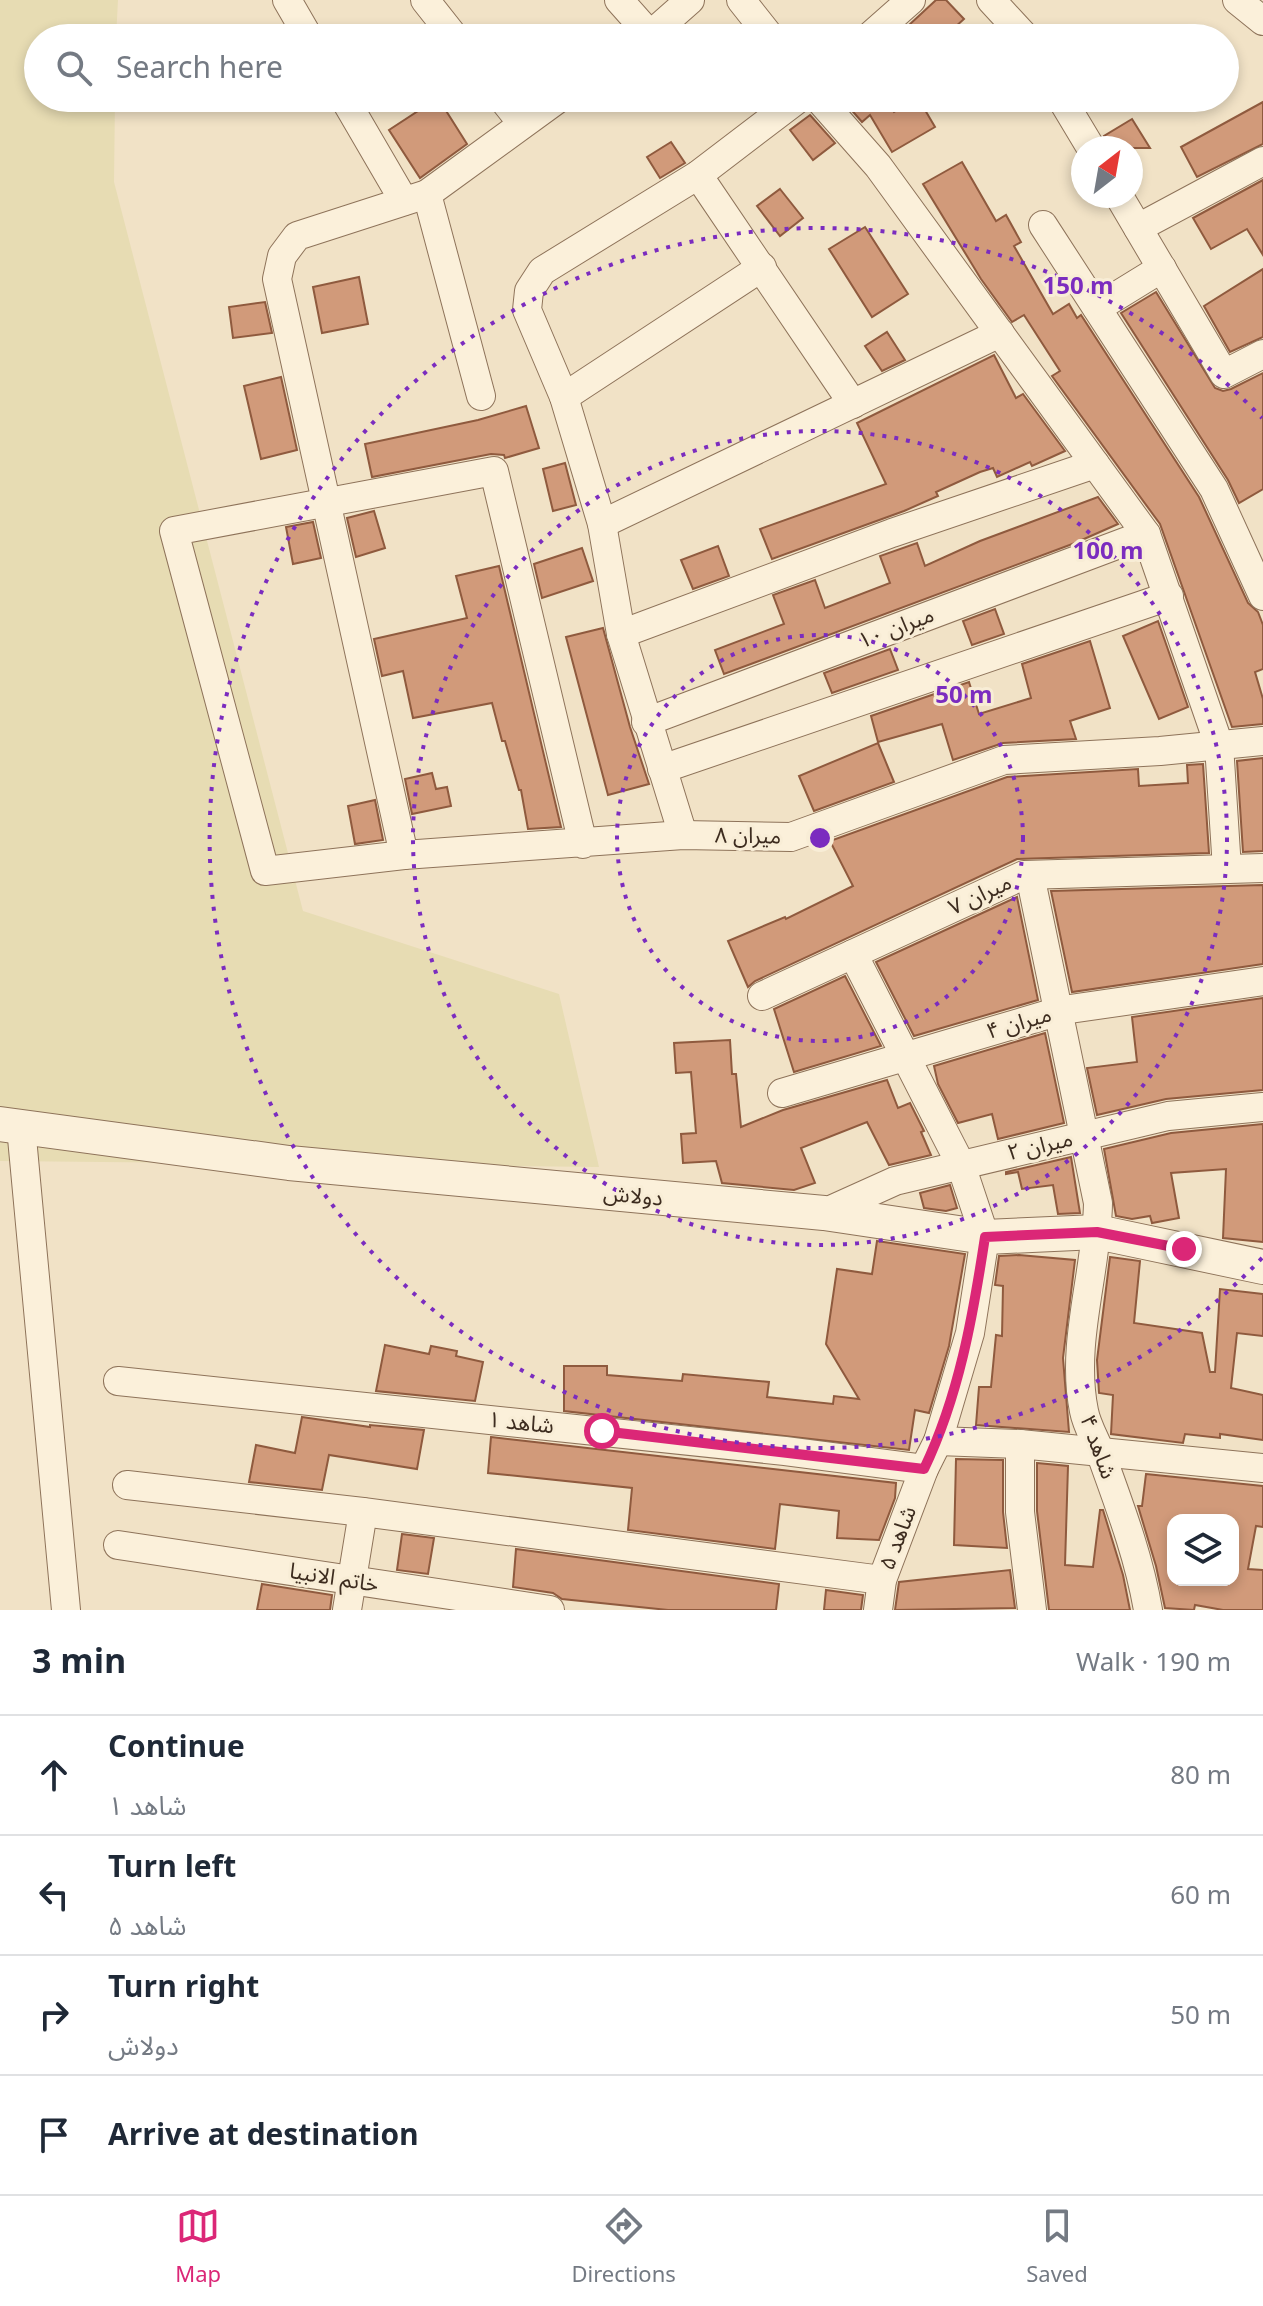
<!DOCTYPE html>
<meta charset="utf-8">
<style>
:root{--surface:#fff;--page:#f2f2f3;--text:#1f2937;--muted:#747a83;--line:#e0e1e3;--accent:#db2777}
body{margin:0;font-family:Georgia,"Noto Sans Arabic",serif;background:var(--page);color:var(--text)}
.controls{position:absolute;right:24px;bottom:24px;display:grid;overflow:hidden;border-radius:16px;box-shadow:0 4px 12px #0003}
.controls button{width:72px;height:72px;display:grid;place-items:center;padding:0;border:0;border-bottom:2px solid var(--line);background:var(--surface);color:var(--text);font:40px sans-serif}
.compass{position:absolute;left:1071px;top:136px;width:72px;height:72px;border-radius:50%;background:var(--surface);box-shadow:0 4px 12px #0003;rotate:31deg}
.stop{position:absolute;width:24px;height:24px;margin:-18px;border:6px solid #db2777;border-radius:50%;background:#fff}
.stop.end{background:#db2777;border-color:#fff;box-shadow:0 2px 8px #0008}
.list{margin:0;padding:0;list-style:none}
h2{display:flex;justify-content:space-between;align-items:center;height:104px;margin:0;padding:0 32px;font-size:34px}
h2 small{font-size:26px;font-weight:400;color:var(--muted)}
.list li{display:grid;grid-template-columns:52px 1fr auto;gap:24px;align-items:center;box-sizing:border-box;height:120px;padding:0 32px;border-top:2px solid var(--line)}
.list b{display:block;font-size:30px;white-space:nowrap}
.list p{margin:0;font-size:26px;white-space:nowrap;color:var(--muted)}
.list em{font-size:26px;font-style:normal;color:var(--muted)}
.icon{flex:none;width:44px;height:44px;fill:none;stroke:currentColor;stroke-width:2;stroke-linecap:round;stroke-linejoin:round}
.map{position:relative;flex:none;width:1263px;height:1610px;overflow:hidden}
.search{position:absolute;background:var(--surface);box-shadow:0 4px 12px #0003;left:24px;right:24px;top:24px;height:88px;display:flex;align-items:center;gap:20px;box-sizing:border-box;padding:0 28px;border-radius:44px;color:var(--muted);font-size:30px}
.sheet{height:584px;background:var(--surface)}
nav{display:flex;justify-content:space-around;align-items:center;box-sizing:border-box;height:112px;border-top:2px solid var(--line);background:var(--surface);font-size:22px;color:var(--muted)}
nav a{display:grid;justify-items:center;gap:4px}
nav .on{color:var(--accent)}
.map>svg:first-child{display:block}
.farmland{fill:#e7dcb3}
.building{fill:#d19a7a;stroke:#8f5a3e;stroke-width:2;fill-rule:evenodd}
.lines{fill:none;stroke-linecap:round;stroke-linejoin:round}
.minor-casing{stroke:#8e735a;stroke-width:30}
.tertiary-casing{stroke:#8e735a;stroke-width:36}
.minor{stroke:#fbf0da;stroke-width:28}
.tertiary{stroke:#fbf0da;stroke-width:34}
.route{stroke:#db2777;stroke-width:10}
.ring{fill:none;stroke:#7b2cbf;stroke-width:4;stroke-dasharray:4 8}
.labels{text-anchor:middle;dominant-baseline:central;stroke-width:6;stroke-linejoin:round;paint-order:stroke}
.street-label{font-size:22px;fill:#3d2c1f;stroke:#f8edd6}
.centre{fill:#7b2cbf;stroke:#f8edd6;stroke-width:4}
.ring-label{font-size:24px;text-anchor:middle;font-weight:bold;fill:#7b2cbf;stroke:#f8edd6;stroke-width:6;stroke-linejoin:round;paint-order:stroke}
</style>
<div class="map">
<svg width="1263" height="1610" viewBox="0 0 1263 1610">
<rect width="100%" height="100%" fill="#f1e2c6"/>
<polygon class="farmland" points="0,0 118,0 116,38 38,38 38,98 115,98 114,182 303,911 559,994 599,1167 0,1161"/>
<g class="building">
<polygon points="936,0 946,0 964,19 943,38 895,38"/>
<polygon points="438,98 467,144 420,178 389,130"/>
<polygon points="841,98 892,98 887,102 894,112 918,98 935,127 892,152 870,115 862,122"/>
<polygon points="1263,102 1263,144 1197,177 1181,147"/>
<polygon points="810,115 835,143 813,160 790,130"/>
<polygon points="1132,119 1150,148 1108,148 1104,136"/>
<polygon points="671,142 685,163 660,178 647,157"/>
<polygon points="962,162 996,221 1006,215 1021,242 1014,246 1053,314 1069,304 1077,318 1081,315 1199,497 1248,603 1258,612 1263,625 1263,669 1255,672 1263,699 1263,724 1232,727 1160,524 1052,376 1060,371 1024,315 1012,322 981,279 923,184"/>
<polygon points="1263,180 1263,255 1247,229 1211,249 1193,218"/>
<polygon points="780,189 803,218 780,236 757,206"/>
<polygon points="865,227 908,294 872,317 829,249"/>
<polygon points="1263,269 1263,337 1230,352 1204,306"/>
<polygon points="359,277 368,324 322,333 313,287"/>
<polygon points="1156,292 1215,388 1223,391 1231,389 1263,373 1263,489 1239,503 1228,480 1121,313"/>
<polygon points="265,302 272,333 233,338 229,307"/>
<polygon points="887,332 905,360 882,371 865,346"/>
<polygon points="994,355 1016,398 1023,394 1065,451 1032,466 1030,462 997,477 993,468 980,472 936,492 938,496 904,511 772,559 760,529 886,484 857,423"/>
<polygon points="281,377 297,450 261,459 244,386"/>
<polygon points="526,406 539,448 505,458 504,455 491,454 372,477 365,444 478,420"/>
<polygon points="565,463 576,505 553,511 543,469"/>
<polygon points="1098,497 1118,524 1075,543 724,674 715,650 784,624 773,595 815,580 825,608 890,583 880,556 917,543 925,566 980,541"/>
<polygon points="374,511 385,548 356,557 347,518"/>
<polygon points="313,522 321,558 293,564 286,527"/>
<polygon points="718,546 729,576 693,589 681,560"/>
<polygon points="582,548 593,581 542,598 534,564"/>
<polygon points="499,566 561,827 528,829 521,790 519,790 505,741 502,741 492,703 413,718 403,671 382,676 374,639 467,618 456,576"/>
<polygon points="995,609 1004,634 972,645 963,621"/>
<polygon points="1158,621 1188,707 1159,719 1123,636"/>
<polygon points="603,628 630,727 649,784 608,795 566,637"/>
<polygon points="1090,641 1110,708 1070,721 1076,739 1003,743 953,760 942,724 878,742 871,716 969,682 979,714 1031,698 1022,664"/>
<polygon points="890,649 898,670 832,693 824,673"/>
<polygon points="878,743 894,782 814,811 799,776"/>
<polygon points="1263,758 1263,851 1243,852 1237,761"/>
<polygon points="1203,764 1209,853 1017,859 755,981 748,987 728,941 785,917 786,919 853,886 830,841 1007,777 1138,769 1139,786 1188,783 1187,765"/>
<polygon points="432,773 436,789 447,787 451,806 412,814 405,779"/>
<polygon points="375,800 383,840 355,844 348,806"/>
<polygon points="1263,885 1263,964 1072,992 1051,891"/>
<polygon points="1017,897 1038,1000 914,1036 876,962"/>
<polygon points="845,976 881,1046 794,1072 774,1009"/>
<polygon points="1263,998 1263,1090 1166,1099 1097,1115 1087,1068 1137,1062 1132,1017"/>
<polygon points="1045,1033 1064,1123 998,1139 992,1114 958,1123 938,1084 934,1066"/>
<polygon points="730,1040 732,1074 736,1074 741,1127 783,1110 887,1080 898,1108 910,1103 924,1131 921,1132 931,1155 889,1165 867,1122 801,1148 815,1183 794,1190 722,1183 716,1161 683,1163 681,1134 696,1133 691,1072 676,1073 674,1043"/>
<polygon points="1263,1124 1263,1242 1223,1238 1226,1169 1171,1173 1179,1218 1152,1223 1150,1216 1132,1219 1116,1216 1104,1149 1171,1133"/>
<polygon points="1071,1157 1080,1213 1058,1214 1053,1185 1022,1189 1018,1172 1006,1174 1006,1172"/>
<polygon points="950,1185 957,1208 946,1211 924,1208 920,1193"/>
<polygon points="877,1241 965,1254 949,1346 929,1413 915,1410 909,1450 564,1411 564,1366 607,1366 607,1375 682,1381 683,1374 769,1382 767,1397 833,1404 834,1396 859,1399 826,1344 837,1269 872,1274"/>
<polygon points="1019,1255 1075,1260 1063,1358 1069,1432 976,1425 979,1387 991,1387 996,1335 1002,1336 1003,1286 995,1285 999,1256"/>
<polygon points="1110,1257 1140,1261 1134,1323 1202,1333 1210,1372 1215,1372 1220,1289 1263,1294 1263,1336 1237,1333 1231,1388 1263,1395 1263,1440 1220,1434 1220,1438 1185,1434 1183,1443 1111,1434 1113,1395 1099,1393 1097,1360"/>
<polygon points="385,1345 429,1354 431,1346 457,1351 456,1356 483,1362 475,1401 376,1391"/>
<polygon points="302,1417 370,1427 370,1425 424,1430 417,1469 329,1455 322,1490 249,1482 256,1445 295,1453"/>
<polygon points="491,1437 896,1483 895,1498 879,1540 837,1538 839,1511 780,1504 775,1549 628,1530 632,1488 488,1473"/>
<polygon points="956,1459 1003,1460 1003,1512 1007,1548 954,1545"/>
<polygon points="1037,1463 1068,1466 1065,1565 1093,1567 1100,1510 1103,1510 1123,1575 1130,1610 1049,1610 1037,1511"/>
<path d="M1146 1474 1263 1486V1527L1256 1526 1248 1569 1263 1570V1610H1223L1195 1605 1194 1610 1165 1608 1156 1566 1138 1506H1142ZM1173 1520H1233V1580H1219L1218 1584 1173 1580Z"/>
<polygon points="402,1534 434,1538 428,1574 397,1570"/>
<polygon points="516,1549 779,1584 776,1610 668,1610 562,1599 553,1593 513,1587"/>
<polygon points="1010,1570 1015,1608 895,1610 899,1582"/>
<polygon points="262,1584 332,1595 330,1610 257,1610"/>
<polygon points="826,1590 863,1595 861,1610 824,1610"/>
</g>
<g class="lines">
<defs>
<g id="minor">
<polyline points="287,0 309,38"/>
<polyline points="425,0 455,38"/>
<polyline points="619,0 651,36"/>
<polyline points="741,0 771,38"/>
<polyline points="991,0 1026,38"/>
<polyline points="1237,0 1263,21"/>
<polyline points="647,38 690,0"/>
<polyline points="868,38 911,0"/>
<polyline points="344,98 404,201"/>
<polyline points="502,98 522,123"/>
<polyline points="818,98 878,166 1146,534 1219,745 1227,869"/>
<polyline points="1061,98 1091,148"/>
<polyline points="698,175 853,404"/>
<polyline points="427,194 481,396"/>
<polyline points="1119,196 1224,374 1263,354"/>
<polyline points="1043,225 1214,489 1263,596"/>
<polyline points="1138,228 1263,161"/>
<polyline points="1097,308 1162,268"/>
<polyline points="564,397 762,267"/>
<polyline points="602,524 1000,333"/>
<polyline points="621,634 892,533 1095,464"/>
<polyline points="646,722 1146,534"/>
<polyline points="662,769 1169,596"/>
<polyline points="683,835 621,634 602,524 564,397 527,310 529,291 542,271 698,175 799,98"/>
<polyline points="583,844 494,471 174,531 265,871 404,855 683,835 791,837 1004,760 1160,751 1263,741"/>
<polyline points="404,855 277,279 282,256 297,236 427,194 559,98"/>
<path d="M1030 875 1098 1203C1097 1272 1070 1343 1084 1411 1087 1427 1097 1442 1102 1457 1120 1507 1139 1557 1148 1610"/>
<polyline points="853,954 961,1165 985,1237 970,1333 938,1441 924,1469 882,1580 878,1610"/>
<polyline points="762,996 1024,875 1263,868"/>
<polyline points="782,1093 1063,1010 1263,981"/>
<polyline points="21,1127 66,1610"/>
<polyline points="824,1213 895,1181 1168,1116 1263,1107"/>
<polyline points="118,1381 785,1451 924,1469"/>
<polyline points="938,1441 1020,1444 1263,1468"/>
<polyline points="1020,1444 1020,1512 1032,1610"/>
<polyline points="127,1485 363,1512 882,1580"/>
<polyline points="118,1545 550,1610"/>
<polyline points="347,1610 363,1512"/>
</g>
<polyline id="tertiary" points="0,1124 289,1163 824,1213 985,1237 1097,1232 1263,1267"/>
</defs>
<use href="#minor" class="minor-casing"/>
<use href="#tertiary" class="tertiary-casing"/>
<use href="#minor" class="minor"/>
<use href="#tertiary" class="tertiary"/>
</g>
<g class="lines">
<path class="route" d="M602 1431 924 1469C959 1396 973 1316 985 1237L1097 1232 1184 1249"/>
</g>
<g class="ring">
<circle cx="820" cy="838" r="203"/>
<circle cx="820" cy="838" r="407"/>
<path d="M1262 1258A610 610 0 1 1 1262 418"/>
</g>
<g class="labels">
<g class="street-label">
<text transform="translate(896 628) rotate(-21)">میران ۱۰</text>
<text transform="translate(748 836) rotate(1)">میران ۸</text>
<text transform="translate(980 895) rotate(-25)">میران ۷</text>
<text transform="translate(1019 1023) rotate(-16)">میران ۴</text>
<text transform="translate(1040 1146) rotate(-13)">میران ۲</text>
<text transform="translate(633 1196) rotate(5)">دولاش</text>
<text transform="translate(521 1423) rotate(6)">شاهد ۱</text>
<text transform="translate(1098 1447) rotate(70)">شاهد ۴</text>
<text transform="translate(898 1538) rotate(-69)">شاهد ۵</text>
<text transform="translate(334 1578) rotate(9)">خاتم الانبیا</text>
</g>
</g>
<circle cx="820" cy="838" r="12" class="centre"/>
<g class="ring-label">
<text x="1078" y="294">150 m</text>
<text x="1108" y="559">100 m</text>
<text x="964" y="703">50 m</text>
</g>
</svg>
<div class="controls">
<button><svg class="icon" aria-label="layers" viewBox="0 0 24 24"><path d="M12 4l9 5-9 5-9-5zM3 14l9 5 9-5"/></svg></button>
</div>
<svg class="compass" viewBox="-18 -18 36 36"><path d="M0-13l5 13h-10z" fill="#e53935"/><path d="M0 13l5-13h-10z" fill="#747a83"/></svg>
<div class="stop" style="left:602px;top:1431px"></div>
<div class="stop end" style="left:1184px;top:1249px"></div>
<div class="search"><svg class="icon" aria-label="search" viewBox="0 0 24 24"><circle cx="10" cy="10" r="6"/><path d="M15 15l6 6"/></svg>Search here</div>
</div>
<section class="sheet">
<h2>3 min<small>Walk · 190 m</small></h2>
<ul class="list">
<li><svg class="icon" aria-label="ahead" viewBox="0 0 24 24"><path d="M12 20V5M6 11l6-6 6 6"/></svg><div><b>Continue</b><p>شاهد ۱</p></div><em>80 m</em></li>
<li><svg class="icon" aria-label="left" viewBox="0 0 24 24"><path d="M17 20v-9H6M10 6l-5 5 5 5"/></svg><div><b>Turn left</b><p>شاهد ۵</p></div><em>60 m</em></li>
<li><svg class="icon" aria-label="right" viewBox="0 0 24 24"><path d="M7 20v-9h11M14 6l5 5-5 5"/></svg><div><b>Turn right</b><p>دولاش</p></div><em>50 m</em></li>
<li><svg class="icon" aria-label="arrive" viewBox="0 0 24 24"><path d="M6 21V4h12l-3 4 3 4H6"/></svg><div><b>Arrive at destination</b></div></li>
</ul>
</section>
<nav>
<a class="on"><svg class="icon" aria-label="map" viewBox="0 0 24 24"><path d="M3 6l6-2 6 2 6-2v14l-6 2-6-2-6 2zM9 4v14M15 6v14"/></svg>Map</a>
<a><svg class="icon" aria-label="directions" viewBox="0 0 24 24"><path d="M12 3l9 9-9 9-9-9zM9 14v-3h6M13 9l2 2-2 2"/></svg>Directions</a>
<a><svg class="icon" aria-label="saved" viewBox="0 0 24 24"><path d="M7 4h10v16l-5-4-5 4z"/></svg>Saved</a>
</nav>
